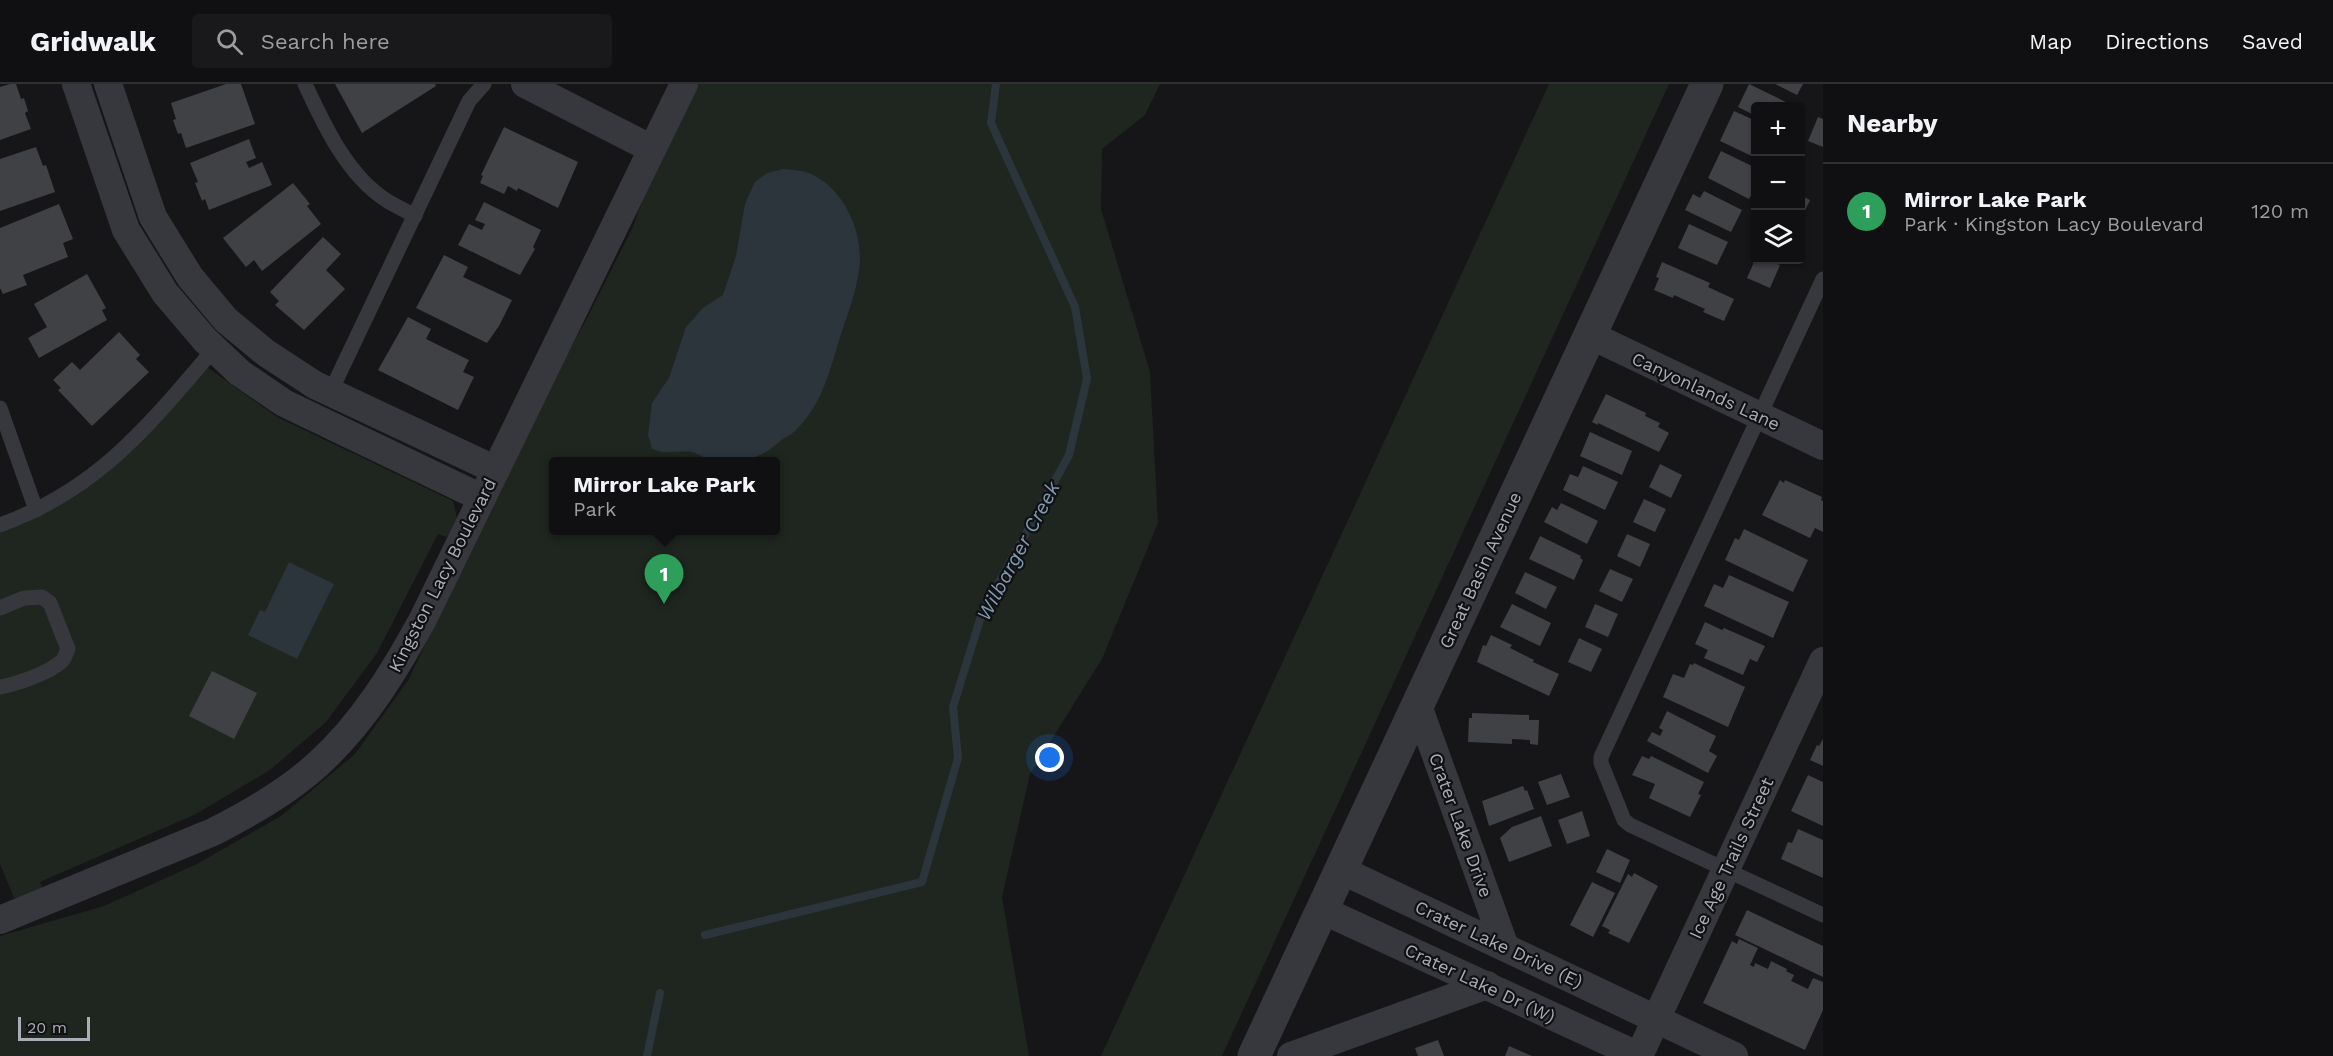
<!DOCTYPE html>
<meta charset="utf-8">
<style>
:root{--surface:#101012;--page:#19191b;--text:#f1f3f6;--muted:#9c9d9f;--line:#303032;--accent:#f2b134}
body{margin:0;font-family:"Work Sans",sans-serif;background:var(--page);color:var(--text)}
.controls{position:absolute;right:18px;top:18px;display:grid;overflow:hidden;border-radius:6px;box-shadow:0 2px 4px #0004}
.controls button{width:54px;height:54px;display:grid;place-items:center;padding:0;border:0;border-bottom:2px solid var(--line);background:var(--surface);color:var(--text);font:30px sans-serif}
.scale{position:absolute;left:18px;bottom:15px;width:72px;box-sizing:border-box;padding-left:6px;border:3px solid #a8adb8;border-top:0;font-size:16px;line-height:21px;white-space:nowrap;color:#a8adb8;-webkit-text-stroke:4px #111113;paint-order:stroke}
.you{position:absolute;left:1050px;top:674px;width:21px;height:21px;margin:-15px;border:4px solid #fff;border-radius:50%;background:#1a73e8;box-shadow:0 0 0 9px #1a73e833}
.badge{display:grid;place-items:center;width:39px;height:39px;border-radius:50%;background:var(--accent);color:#fff;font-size:20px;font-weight:700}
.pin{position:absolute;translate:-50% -50px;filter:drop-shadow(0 2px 3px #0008)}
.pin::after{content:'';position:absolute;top:32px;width:21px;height:18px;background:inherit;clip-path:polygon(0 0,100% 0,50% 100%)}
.popup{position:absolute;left:549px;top:373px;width:231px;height:78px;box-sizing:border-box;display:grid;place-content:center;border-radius:6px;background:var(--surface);filter:drop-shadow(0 2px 4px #0005);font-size:20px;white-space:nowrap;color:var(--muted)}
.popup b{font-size:22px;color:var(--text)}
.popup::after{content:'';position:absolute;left:50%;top:100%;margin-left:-12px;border:12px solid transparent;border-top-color:var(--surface)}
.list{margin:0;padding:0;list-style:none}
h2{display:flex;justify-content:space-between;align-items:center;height:78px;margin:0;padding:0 24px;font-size:26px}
h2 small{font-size:20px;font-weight:400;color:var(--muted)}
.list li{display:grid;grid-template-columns:39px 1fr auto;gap:18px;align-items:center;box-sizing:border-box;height:96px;padding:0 24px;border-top:2px solid var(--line)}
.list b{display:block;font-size:22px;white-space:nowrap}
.list p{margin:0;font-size:20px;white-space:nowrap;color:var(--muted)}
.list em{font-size:20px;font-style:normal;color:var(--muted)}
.icon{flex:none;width:33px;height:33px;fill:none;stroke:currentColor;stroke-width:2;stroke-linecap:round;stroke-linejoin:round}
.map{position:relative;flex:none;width:1823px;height:972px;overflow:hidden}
header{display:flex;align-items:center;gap:36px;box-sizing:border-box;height:84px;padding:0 30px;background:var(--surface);border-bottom:2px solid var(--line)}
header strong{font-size:28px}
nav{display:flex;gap:33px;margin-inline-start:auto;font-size:21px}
.search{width:420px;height:54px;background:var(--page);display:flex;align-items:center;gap:15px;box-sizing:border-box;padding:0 21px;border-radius:6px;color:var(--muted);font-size:22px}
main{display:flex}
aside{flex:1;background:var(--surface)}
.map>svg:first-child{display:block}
.green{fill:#1e261f;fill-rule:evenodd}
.water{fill:#2c353c}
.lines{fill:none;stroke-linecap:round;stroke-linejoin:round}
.stream{stroke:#2c353c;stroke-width:8}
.building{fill:#404145}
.service{stroke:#37383d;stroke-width:15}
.minor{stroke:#37383d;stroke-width:28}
.tertiary{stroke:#37383d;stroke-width:33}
.labels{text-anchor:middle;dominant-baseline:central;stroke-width:4.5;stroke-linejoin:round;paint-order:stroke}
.street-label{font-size:18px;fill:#a8adb8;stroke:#111113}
.water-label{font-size:20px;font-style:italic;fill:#7f9bb3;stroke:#111113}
</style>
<header>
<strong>Gridwalk</strong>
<div class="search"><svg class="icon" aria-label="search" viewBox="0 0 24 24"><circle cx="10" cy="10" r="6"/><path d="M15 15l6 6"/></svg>Search here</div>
<nav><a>Map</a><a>Directions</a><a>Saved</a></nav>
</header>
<main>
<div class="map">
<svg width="1823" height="972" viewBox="0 0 1823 972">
<rect width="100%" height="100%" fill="#161618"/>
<g class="green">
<path d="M697 0H1160L1145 31 1102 65 1101 125 1150 288 1158 439 1102 575 1030 690 1002 813 1029 972H0V852L104 822 197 780 281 732 355 670 409 595 523 351 587 234 633 143 654 84ZM553 378H775V446H553Z"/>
<polygon points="1549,0 1669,0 1222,972 1101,972"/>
<polygon points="207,283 277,333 453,417 457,434 447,453 438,450 377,569 326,638 270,686 196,730 40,798 43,805 22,814 14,814 0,780 0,448 26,439 105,390"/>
</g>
<g class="water">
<path d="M783 85C793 86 804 86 813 91 843 106 860 142 860 175 859 200 849 226 841 250 830 285 823 320 795 347 791 351 785 353 780 357 774 363 763 371 754 373 741 377 730 373 718 373 715 373 712 375 709 375 703 374 698 369 692 368 678 366 665 371 652 365L648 351 652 319 669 294 686 243 703 224 723 211 736 172 745 120 755 98 767 89Z"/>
<polygon points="289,478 334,500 297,575 248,551 260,526 265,528"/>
</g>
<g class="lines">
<g class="stream">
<polyline points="705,851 922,798 958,674 953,623 982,529 1069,371 1087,295 1075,223 991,39 996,0"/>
<polyline points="647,972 660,909"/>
</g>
</g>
<g class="building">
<polygon points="10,0 16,0 21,15 24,14 28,27 25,29 31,45 0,56 0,3"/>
<polygon points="226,0 241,0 255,40 186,64 181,49 178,50 173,36 176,35 171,19"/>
<polygon points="335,0 435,0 436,2 362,49"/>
<polygon points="1749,0 1790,20 1789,22 1756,22 1756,32 1738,23"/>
<polygon points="1775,0 1803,0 1797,11"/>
<polygon points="1734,27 1756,37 1756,74 1720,57"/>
<polygon points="1818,33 1823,35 1823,63 1808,57"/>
<polygon points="504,43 578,78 558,124 518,104 517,107 508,102 504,110 480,99 483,92 481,91"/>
<polygon points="249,55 256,74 246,78 249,84 262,78 272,101 209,126 205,115 202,117 195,99 198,98 190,79"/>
<polygon points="36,63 43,82 46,81 55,108 0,127 0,75"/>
<polygon points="1721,67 1756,84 1756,102 1749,115 1708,94"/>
<polygon points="293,99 310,120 307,122 321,140 262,187 254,176 246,183 223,154"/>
<polygon points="1704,107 1742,126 1731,148 1685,126 1693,110 1700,114"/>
<polygon points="1800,111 1810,116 1800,137"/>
<polygon points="484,118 541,146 533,163 535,165 520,191 458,161 469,140 482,146 485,140 475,136"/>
<polygon points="59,120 73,155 63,159 68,173 23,191 27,201 3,210 0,204 0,144"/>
<polygon points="1689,140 1728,158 1717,181 1678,164"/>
<polygon points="323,153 341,170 326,186 345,205 304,246 275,221 279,217 270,208"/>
<polygon points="444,171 468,183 463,193 512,216 499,242 487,259 416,224"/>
<polygon points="1755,176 1767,176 1780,181 1770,204 1747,194"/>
<polygon points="1662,178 1710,199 1708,203 1734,215 1724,237 1703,228 1705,225 1674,211 1673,214 1654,206 1659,194 1656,193"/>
<polygon points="87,190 106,224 102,226 107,236 39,274 28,254 47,243 34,220"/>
<polygon points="408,233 431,245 426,255 469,276 463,288 474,293 458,326 378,286"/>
<polygon points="119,248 140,271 136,275 149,288 92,342 58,306 61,304 53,296 72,278 80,286"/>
<polygon points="1606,310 1646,329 1645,332 1660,339 1658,343 1669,349 1659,368 1598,339 1598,341 1592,338"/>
<polygon points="1590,348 1632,367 1622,391 1580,372"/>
<polygon points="1660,380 1682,391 1671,414 1649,403"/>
<polygon points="1583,382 1618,398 1605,426 1563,406 1570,390 1578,393"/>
<polygon points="1780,396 1784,399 1785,396 1822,413 1821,416 1823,417 1823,448 1815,444 1810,454 1762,431"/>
<polygon points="1644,415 1666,425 1655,448 1633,438"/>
<polygon points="1561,419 1598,437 1587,460 1544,438 1552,423 1557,426"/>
<polygon points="1744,445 1808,476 1793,508 1725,476 1735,454 1739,456"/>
<polygon points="1627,450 1650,460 1640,483 1617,472"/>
<polygon points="1540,452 1581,472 1580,474 1583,476 1574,496 1529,475"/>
<polygon points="1610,485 1633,495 1622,518 1599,507"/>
<polygon points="1525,488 1557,503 1546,525 1515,509"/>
<polygon points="1729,491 1789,518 1773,554 1704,522 1714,500 1723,504"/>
<polygon points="1512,520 1551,539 1540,562 1500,543"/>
<polygon points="1595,520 1618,530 1608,553 1585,543"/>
<polygon points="1705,538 1722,546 1724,544 1765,562 1757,578 1750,575 1743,591 1704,574 1708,566 1695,560"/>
<polygon points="1491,551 1512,561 1510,564 1534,576 1533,578 1559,590 1549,612 1477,578 1483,561 1486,562"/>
<polygon points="1579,554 1602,565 1591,588 1568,578"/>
<polygon points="1694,579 1745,603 1728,643 1663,613 1673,590 1684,594 1690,580 1693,581"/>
<polygon points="212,587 257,609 234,655 189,632"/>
<polygon points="1667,627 1716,652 1709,667 1717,672 1708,689 1647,657 1652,648 1660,652 1663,646 1659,644"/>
<polygon points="1472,629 1529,631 1529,636 1539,636 1538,661 1530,660 1530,656 1512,655 1512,660 1468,658 1469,634 1472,634"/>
<polygon points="1823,655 1823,682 1810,676 1817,661 1819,662"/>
<polygon points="1642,672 1649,675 1651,672 1704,698 1698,710 1701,711 1690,733 1649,714 1655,700 1632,691"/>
<polygon points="1561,690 1570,713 1547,721 1538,698"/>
<polygon points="1808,691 1823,698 1823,742 1791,727"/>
<polygon points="1523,702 1525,707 1527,706 1534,725 1489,742 1482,717"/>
<polygon points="1582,727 1590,752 1567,760 1558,736"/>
<polygon points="1541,732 1552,762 1509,778 1500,754 1512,743"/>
<polygon points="1798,745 1823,756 1823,794 1781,775 1788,758 1792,759"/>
<polygon points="1607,765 1630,776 1620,799 1596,788"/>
<polygon points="1634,789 1658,802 1629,859 1608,849 1610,846 1602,842 1628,790 1632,793"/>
<polygon points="1592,798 1615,809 1593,853 1570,841"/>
<polygon points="1747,826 1823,862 1823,893 1735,851"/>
<polygon points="1739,855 1758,864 1750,881 1754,883 1755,879 1768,885 1771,877 1787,885 1786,887 1794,891 1791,897 1808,905 1813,894 1823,898 1823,926 1805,966 1703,919 1732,857 1737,860"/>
<polygon points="1438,956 1444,972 1418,972 1415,964"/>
<polygon points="1509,962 1525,969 1532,972 1505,972"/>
</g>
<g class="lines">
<g class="service">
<path d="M305 0C324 41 347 91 386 116 395 122 405 126 415 132"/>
<polyline points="1823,195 1601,673 1601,679 1624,736 1630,741 1823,831"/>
<polyline points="330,309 469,17 484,0"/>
<polyline points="0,324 36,426"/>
<path d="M0 441C99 405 148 342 214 265"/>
<path d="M0 524 24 514 42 513 50 519 68 565C66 569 65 574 62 577 49 589 17 600 0 603"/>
</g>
<g class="minor">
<polyline points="76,0 126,146 165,209 205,256 240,289 284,319 482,414"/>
<polyline points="108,0 153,133 190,193 226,236 266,269 315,301 496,386"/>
<polyline points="525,0 652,65"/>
<polyline points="1590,251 1823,362"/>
<polyline points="1417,619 1505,863"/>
<polyline points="1341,786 1734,972"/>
<polyline points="1322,826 1639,972"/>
<path d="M0 836 213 748C250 729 287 708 318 680 363 639 394 588 423 535L684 0"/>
<polyline points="1291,972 1487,901"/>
<polyline points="1639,972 1823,577"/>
</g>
<polyline class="tertiary" points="1254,972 1707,0"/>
</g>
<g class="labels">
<g class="street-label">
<text transform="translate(1706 307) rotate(25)">Canyonlands Lane</text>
<text transform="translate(1480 486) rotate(-65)">Great Basin Avenue</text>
<text transform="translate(442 491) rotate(-63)">Kingston Lacy Boulevard</text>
<text transform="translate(1461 741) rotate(70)">Crater Lake Drive</text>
<text transform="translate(1731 774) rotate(-65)">Ice Age Trails Street</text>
<text transform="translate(1499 860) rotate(25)">Crater Lake Drive (E)</text>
<text transform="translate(1480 899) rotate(25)">Crater Lake Dr (W)</text>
</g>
<g class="water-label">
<text transform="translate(1018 467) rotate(-62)">Wilbarger Creek</text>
</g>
</g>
</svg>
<div class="controls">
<button>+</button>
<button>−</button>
<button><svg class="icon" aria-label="layers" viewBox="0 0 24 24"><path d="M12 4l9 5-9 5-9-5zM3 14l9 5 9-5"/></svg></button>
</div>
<div class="scale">20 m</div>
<div class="you"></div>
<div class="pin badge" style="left:664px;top:520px;background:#2e9e5b">1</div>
<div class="popup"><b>Mirror Lake Park</b>Park</div>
</div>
<aside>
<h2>Nearby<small></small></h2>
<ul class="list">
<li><span class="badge" style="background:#2e9e5b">1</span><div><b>Mirror Lake Park</b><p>Park · Kingston Lacy Boulevard</p></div><em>120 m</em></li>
</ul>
</aside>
</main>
